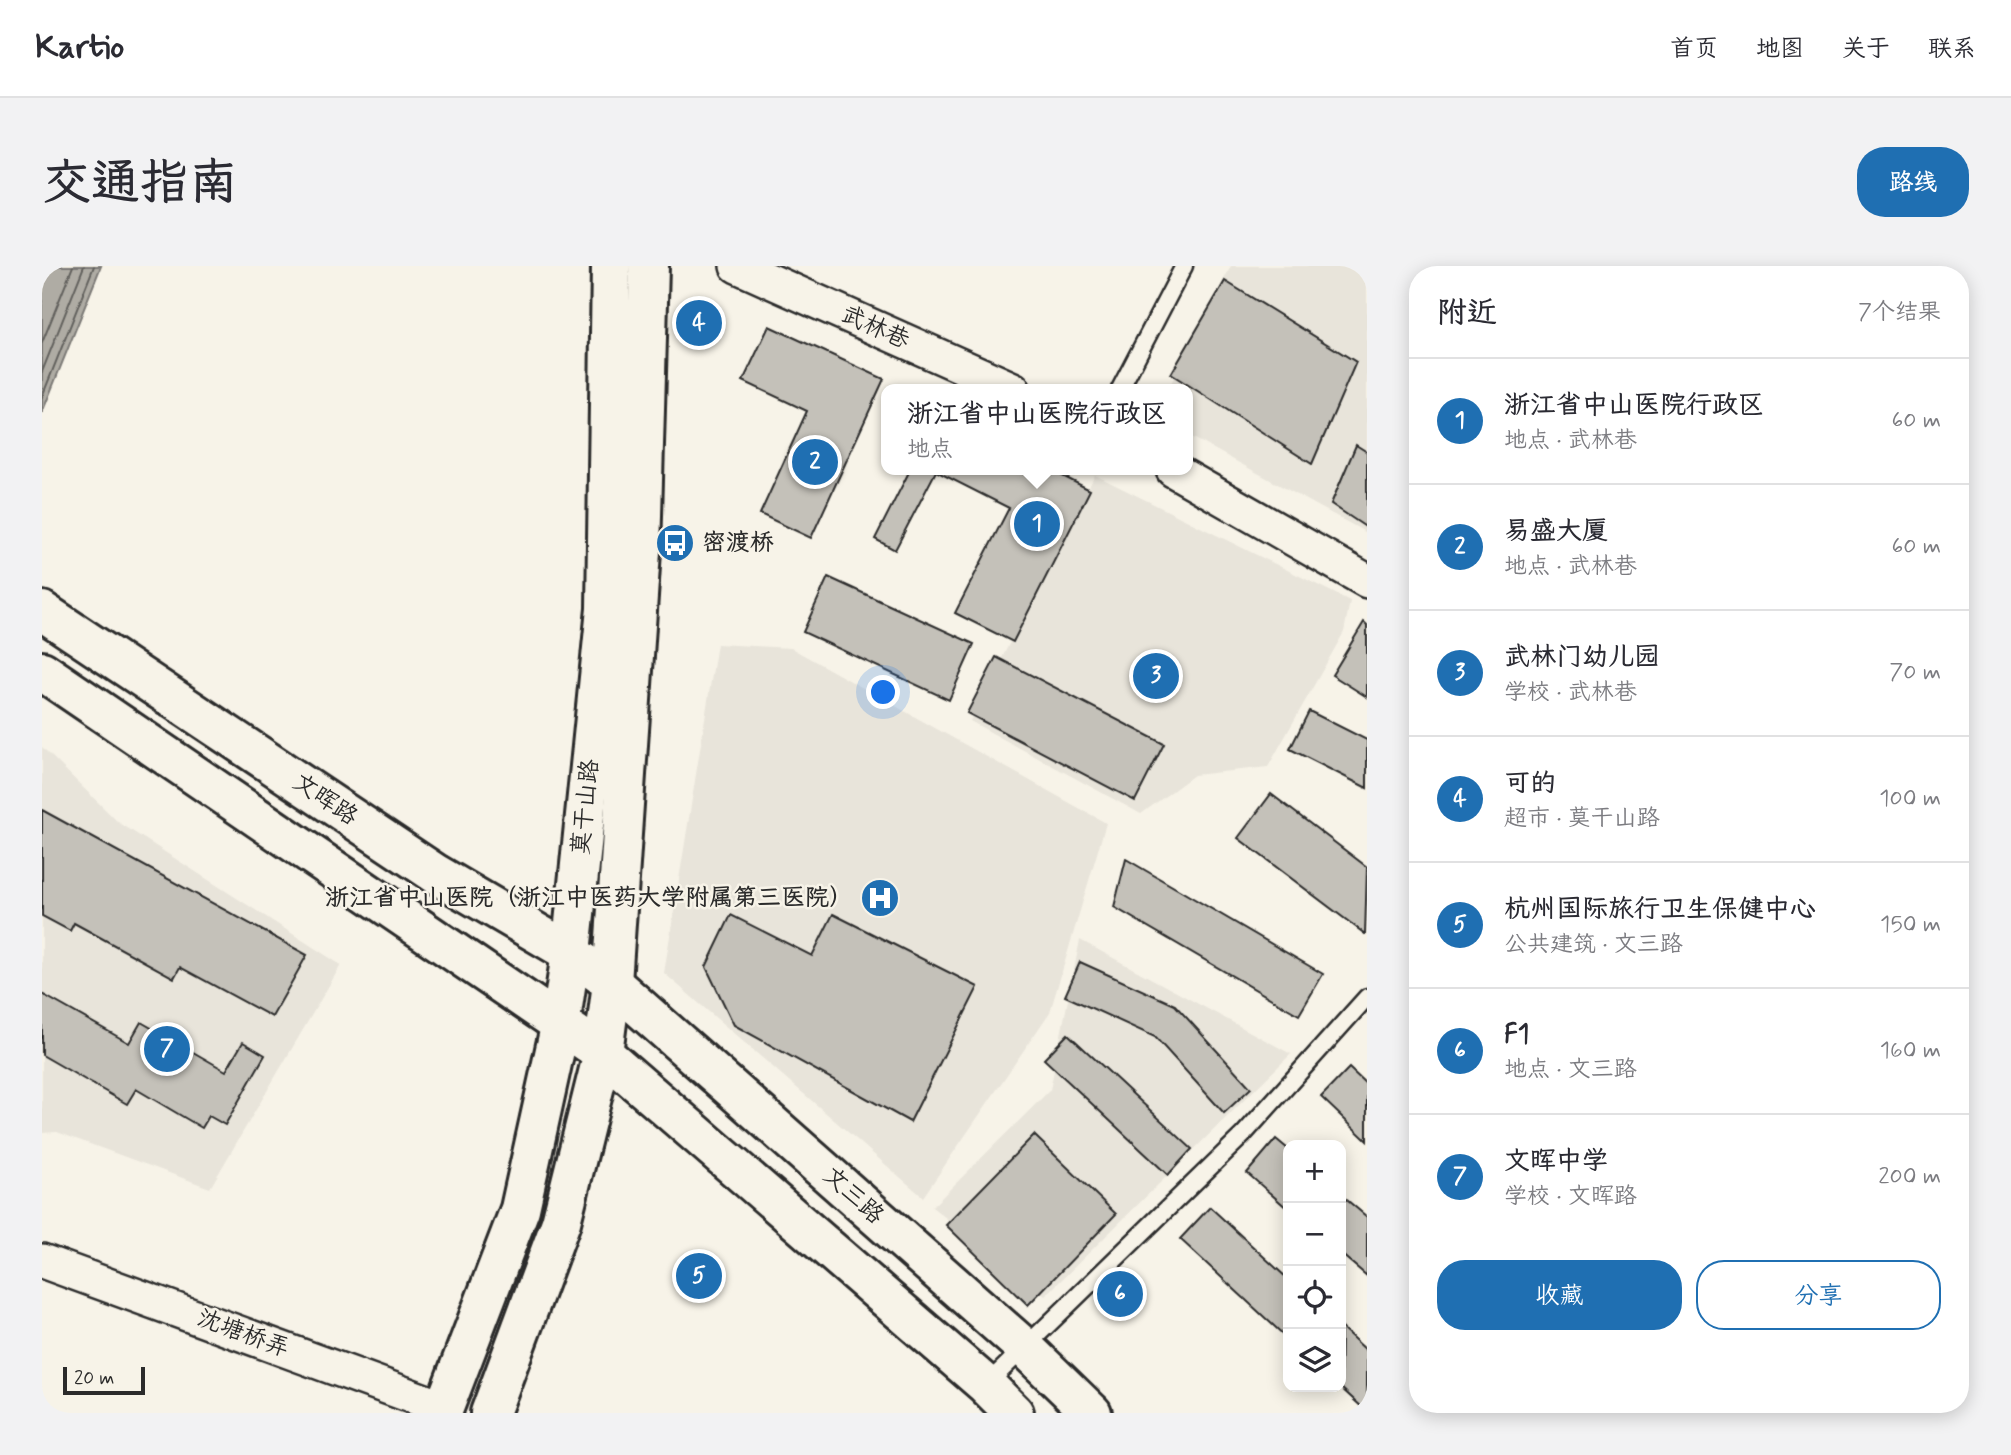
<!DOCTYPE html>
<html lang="zh">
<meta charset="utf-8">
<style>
:root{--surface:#fff;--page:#f2f2f3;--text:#2b2b33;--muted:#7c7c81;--line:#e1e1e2;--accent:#1f6fb2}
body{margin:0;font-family:Mynerve,"LXGW WenKai TC",sans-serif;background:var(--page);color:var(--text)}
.controls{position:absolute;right:21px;bottom:21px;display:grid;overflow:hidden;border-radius:14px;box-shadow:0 4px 18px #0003}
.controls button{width:63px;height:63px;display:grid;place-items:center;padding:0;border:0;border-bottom:2px solid var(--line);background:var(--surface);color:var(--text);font:35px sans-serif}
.scale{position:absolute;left:21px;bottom:18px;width:82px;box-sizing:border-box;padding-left:7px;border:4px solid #2b2b2b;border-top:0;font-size:19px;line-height:24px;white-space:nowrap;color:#2b2b2b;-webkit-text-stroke:5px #f7f3e8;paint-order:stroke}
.you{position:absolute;left:842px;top:427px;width:24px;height:24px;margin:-18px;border:5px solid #fff;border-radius:50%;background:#1a73e8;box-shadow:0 0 0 10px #1a73e833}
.badge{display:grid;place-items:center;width:46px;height:46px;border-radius:50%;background:var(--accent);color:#fff;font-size:23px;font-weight:700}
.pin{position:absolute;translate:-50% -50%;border:4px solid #fff;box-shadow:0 2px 7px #0006}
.popup{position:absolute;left:839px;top:118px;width:312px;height:91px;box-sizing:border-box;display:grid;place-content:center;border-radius:14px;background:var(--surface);filter:drop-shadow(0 2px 5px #0005);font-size:23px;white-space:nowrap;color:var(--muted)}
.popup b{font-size:26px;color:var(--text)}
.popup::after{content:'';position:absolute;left:50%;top:100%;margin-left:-14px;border:14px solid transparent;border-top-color:var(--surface)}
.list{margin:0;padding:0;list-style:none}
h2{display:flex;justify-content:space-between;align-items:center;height:91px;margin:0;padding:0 28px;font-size:30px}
h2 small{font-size:23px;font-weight:400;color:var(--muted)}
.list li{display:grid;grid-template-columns:46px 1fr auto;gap:21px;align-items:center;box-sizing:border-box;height:126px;padding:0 28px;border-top:2px solid var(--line)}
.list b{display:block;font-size:26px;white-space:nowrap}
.list p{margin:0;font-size:23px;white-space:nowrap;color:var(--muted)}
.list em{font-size:23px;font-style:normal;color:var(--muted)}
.actions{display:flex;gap:14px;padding:21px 28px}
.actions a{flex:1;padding:16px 0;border:2px solid var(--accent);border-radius:28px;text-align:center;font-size:24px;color:var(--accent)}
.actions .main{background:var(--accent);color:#fff}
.icon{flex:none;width:38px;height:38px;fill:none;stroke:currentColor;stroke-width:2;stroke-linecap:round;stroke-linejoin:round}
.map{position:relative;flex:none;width:1325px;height:1147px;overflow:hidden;border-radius:28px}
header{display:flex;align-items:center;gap:42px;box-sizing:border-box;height:98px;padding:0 35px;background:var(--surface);border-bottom:2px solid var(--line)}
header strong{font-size:33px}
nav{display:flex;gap:38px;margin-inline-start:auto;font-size:24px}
.intro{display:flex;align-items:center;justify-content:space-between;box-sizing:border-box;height:168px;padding:0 42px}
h1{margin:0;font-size:49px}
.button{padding:18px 32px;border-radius:28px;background:var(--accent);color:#fff;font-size:24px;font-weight:700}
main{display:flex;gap:42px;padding:0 42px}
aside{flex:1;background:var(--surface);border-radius:28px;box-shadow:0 4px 18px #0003}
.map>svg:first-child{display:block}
.built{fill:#e8e4da}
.water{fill:#afaca4;stroke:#7a7874;stroke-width:2}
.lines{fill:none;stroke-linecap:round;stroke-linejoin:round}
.shore{stroke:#605f5b;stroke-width:2}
.building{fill:#c4c1b9;stroke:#2b2b2b;stroke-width:2}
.service-casing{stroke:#2b2b2b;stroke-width:21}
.minor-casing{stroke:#2b2b2b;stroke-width:38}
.secondary-casing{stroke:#2b2b2b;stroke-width:44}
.primary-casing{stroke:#2b2b2b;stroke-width:44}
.service{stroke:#f7f3e8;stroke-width:16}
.minor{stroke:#f7f3e8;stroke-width:33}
.secondary{stroke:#f7f3e8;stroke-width:38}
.primary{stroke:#f7f3e8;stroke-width:38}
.labels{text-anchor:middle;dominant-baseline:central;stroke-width:5;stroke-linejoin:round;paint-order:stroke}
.street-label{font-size:24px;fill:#2b2b2b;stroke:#f7f3e8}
.poi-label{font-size:24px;font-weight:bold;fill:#2b2b2b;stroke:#f7f3e8;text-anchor:start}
</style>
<header>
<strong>Kartio</strong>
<nav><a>首页</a><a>地图</a><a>关于</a><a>联系</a></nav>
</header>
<div class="intro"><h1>交通指南</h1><a class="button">路线</a></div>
<main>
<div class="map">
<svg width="1325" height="1147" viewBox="0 0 1325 1147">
<rect width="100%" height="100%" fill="#f7f3e8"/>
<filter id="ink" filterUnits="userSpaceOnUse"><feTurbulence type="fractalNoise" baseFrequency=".0143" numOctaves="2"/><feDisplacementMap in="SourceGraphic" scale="14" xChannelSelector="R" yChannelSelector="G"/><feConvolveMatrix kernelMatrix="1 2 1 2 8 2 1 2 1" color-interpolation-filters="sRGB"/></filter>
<g filter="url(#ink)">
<g class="built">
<polygon points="1189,0 1325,0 1325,267 1146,169 1146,123 1126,123"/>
<polygon points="1053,209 1308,335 1302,366 1226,501 1152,509 1099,548 928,455"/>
<polygon points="675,378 749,382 1064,557 1008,746 881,931 622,707"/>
<polygon points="0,481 76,556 299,699 168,922 15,866 0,867"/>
<polygon points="1038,674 1249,788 1003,1030 890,941 1008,824"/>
</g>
<polygon class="water" points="0,0 59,0 0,147"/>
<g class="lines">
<g class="shore">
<polyline points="0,77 31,0"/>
<polyline points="0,106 42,0"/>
<polyline points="0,131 52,0"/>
</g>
</g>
<g class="building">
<polygon points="1183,15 1314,96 1270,198 1129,108"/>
<polygon points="727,60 842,113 769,272 718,248 765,145 701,115"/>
<polygon points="1314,179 1325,186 1325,262 1289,238"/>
<polygon points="868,204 1009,204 1048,224 971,376 913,347 967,242 894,205 853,284 833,273"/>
<polygon points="786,311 932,378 907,434 761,366"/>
<polygon points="1322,356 1325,359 1325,431 1290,409"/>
<polygon points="954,391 1122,478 1093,535 925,447"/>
<polygon points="1267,445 1325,474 1325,522 1248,483"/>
<polygon points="1229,528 1325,601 1323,668 1196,572"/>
<polygon points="0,544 265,689 230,751 138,701 132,712 32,657 28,665 0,650"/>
<polygon points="1084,593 1281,708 1257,749 1072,641"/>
<polygon points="791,648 936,721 868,856 692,759 664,701 689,649 770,690"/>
<polygon points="1038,696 1133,739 1209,822 1182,847 1113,771 1023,730"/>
<polygon points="0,728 87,777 99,756 184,805 201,776 223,789 183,859 167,850 160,862 94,823 85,838 0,789"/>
<polygon points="1026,768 1150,883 1126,909 1002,793"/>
<polygon points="1307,802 1325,819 1325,875 1279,831"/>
<polygon points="992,869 1074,948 986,1039 904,959"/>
<polygon points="1234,873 1246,883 1246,943 1205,907"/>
<polygon points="1299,929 1325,951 1325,1010 1299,988"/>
<polygon points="1168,941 1246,1013 1246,1073 1138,973"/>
<polygon points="1081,1010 1095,1023 1075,1045 1060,1032"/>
<polygon points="1299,1061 1325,1085 1325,1140 1322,1143 1298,1121"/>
</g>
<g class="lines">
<defs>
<g id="service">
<polyline points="1078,123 1142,0"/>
<polyline points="944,1119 1201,869 1325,731"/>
</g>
<g id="minor">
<polyline points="695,0 971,123"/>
<polyline points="1131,204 1325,315"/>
<polyline points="0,995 402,1142"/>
</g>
<g id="secondary">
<polyline points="0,345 394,608 529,687 570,717 984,1083 1050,1147"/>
<polyline points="0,405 561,787 944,1119 972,1147"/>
</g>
<g id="primary">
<polyline points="400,1147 478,943 518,761 529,687 564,343 569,0"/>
<polyline points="448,1147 519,956 561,787 570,717 599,285 607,0"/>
</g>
</defs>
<use href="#service" class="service-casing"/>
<use href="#minor" class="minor-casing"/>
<use href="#secondary" class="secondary-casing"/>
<use href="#primary" class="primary-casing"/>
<use href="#service" class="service"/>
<use href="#minor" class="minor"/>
<use href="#secondary" class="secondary"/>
<use href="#primary" class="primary"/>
</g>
</g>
<defs>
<symbol id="bus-disc" viewBox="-11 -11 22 22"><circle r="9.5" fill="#1f6fb2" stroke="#f7f3e8"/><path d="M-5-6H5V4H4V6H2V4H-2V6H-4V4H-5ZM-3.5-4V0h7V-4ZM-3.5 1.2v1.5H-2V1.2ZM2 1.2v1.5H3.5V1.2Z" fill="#fff"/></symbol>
<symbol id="hospital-disc" viewBox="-11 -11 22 22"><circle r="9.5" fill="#1f6fb2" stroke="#f7f3e8"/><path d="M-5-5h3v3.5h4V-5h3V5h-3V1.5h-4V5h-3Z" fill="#fff"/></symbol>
</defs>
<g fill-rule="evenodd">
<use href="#bus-disc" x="611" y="255" width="44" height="44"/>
<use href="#hospital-disc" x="816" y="610" width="44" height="44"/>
</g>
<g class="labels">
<g class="street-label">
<text transform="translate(833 62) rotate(24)">武林巷</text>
<text transform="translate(283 534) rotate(34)">文晖路</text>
<text transform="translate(544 541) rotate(-84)">莫干山路</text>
<text transform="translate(811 930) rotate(42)">文三路</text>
<text transform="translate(201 1068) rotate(20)">沈塘桥弄</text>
</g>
<g class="poi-label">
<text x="660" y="277">密渡桥</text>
<text x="811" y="632" text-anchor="end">浙江省中山医院（浙江中医药大学附属第三医院）</text>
</g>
</g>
</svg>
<div class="controls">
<button>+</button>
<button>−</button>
<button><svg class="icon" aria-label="locate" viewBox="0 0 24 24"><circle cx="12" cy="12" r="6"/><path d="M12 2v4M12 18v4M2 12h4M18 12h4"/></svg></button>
<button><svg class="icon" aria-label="layers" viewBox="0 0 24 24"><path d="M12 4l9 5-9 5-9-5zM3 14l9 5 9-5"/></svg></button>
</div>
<div class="scale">20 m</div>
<div class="you"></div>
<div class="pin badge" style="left:995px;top:258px">1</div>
<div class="popup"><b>浙江省中山医院行政区</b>地点</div>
<div class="pin badge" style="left:773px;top:196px">2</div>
<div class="pin badge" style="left:1114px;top:410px">3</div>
<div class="pin badge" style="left:657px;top:57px">4</div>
<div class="pin badge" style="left:657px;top:1010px">5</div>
<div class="pin badge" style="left:1078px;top:1028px">6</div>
<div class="pin badge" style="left:125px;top:783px">7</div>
</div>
<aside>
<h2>附近<small>7个结果</small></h2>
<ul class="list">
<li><span class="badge">1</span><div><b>浙江省中山医院行政区</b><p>地点 · 武林巷</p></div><em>60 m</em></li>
<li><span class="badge">2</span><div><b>易盛大厦</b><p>地点 · 武林巷</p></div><em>60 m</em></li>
<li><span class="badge">3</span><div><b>武林门幼儿园</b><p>学校 · 武林巷</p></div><em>70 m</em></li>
<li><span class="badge">4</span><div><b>可的</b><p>超市 · 莫干山路</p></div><em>100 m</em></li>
<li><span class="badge">5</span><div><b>杭州国际旅行卫生保健中心</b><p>公共建筑 · 文三路</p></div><em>150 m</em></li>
<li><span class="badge">6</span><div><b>F1</b><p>地点 · 文三路</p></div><em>160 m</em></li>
<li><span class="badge">7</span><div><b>文晖中学</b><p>学校 · 文晖路</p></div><em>200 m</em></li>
</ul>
<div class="actions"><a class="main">收藏</a><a>分享</a></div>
</aside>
</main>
